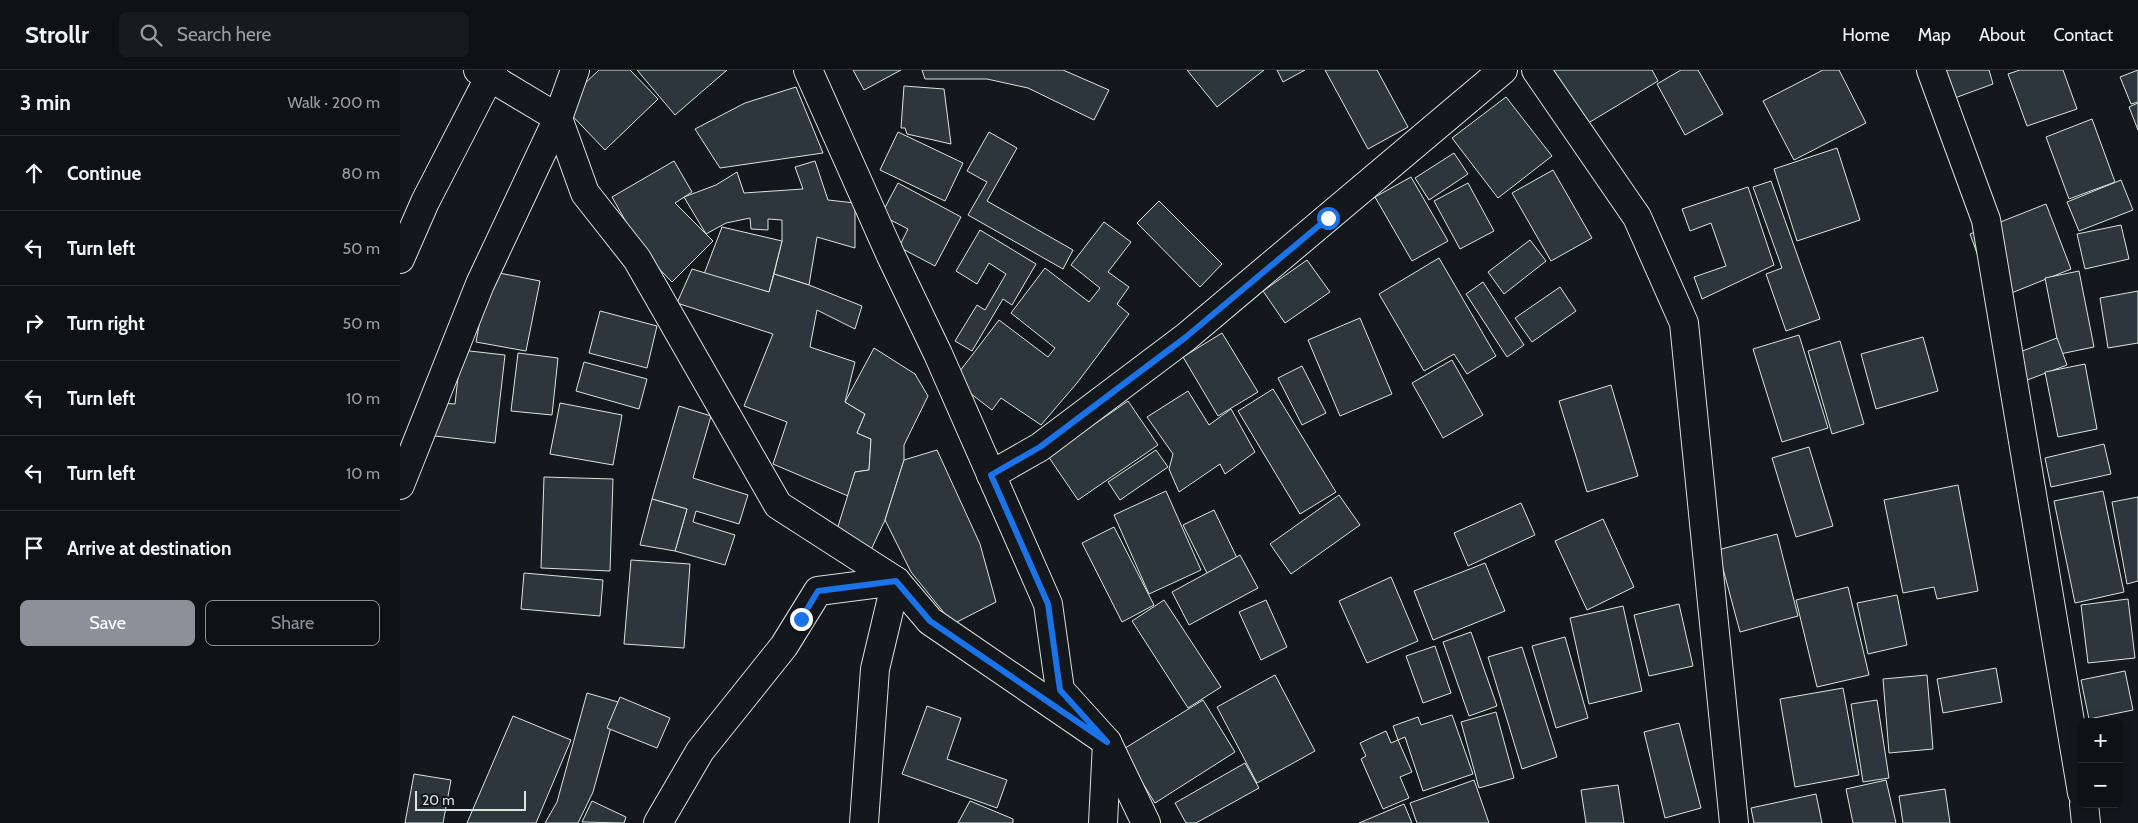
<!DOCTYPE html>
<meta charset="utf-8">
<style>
:root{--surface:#0f1215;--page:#181b1e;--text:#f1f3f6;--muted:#9b9ea0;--line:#2f3234;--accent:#8c9099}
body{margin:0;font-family:Cabin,sans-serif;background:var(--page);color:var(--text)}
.controls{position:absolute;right:15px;bottom:15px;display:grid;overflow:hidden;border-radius:8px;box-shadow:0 2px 12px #0003}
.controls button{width:45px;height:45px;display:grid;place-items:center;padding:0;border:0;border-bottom:1px solid var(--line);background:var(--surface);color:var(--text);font:25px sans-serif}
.scale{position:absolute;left:15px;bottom:12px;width:111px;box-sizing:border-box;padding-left:5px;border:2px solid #d8e6dc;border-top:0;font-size:14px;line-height:18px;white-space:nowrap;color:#d8e6dc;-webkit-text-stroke:4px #14181c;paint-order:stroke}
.stop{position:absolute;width:15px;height:15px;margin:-11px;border:4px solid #1a73e8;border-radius:50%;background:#fff}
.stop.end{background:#1a73e8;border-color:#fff;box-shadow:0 1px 5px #0008}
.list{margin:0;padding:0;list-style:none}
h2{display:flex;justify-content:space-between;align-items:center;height:65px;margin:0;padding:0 20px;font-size:21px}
h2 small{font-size:16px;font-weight:400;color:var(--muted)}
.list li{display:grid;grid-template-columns:32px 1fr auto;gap:15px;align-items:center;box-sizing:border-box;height:75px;padding:0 20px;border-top:1px solid var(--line)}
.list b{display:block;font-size:19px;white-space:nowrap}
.list em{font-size:16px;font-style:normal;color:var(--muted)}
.actions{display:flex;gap:10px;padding:15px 20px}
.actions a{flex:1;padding:11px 0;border:1px solid var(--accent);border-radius:8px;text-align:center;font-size:18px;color:var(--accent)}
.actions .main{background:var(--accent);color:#fff}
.icon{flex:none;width:28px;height:28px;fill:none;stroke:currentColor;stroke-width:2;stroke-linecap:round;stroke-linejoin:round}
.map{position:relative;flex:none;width:1738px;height:753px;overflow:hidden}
header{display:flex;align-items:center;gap:30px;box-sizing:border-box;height:70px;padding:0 25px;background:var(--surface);border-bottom:1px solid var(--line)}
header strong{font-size:24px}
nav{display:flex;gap:28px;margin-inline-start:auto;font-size:18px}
.search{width:350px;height:45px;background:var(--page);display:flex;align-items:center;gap:12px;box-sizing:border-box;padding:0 18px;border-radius:8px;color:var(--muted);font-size:19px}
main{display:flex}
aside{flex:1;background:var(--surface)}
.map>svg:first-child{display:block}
.building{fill:#2c363c;stroke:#d8e6dc}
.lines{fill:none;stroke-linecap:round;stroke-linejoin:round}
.street-casing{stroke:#d8e6dc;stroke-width:30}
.primary-casing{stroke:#d8e6dc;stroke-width:30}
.street{stroke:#14181c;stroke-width:28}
.primary{stroke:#14181c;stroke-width:28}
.route{stroke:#1a73e8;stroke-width:6}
</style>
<header>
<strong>Strollr</strong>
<div class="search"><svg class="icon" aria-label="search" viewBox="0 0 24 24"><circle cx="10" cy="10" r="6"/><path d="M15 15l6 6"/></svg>Search here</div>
<nav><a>Home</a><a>Map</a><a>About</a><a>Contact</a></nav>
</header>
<main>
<aside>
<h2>3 min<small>Walk · 200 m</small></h2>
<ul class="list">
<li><svg class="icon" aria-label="ahead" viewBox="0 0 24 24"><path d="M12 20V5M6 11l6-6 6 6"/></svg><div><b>Continue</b></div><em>80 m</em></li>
<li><svg class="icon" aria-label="left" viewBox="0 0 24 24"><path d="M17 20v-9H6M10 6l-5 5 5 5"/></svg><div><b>Turn left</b></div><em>50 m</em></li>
<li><svg class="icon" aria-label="right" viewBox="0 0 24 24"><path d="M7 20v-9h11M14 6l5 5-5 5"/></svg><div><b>Turn right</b></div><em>50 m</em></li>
<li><svg class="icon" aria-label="left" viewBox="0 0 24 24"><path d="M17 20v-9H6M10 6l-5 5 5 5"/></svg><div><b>Turn left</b></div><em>10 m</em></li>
<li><svg class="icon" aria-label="left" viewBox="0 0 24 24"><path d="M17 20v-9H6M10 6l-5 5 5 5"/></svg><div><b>Turn left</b></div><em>10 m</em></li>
<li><svg class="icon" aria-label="arrive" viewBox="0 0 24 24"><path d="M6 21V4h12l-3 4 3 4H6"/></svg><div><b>Arrive at destination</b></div></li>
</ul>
<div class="actions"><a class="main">Save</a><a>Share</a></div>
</aside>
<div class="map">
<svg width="1738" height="753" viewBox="0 0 1738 753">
<rect width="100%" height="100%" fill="#14181c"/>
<g class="building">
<polygon points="199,0 230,0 258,29 205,80 162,35"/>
<polygon points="237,0 327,0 275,45"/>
<polygon points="453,0 501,0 464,20"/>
<polygon points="522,0 663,0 709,20 694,50 628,18 587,9 525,9"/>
<polygon points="787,0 864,0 817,37"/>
<polygon points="877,0 905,0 883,12"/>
<polygon points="925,0 977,0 1008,57 968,79"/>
<polygon points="1153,0 1252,0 1258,11 1185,55"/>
<polygon points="1281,0 1298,0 1323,44 1285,65 1257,14"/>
<polygon points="1423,0 1439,0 1466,53 1394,90 1363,31"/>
<polygon points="1517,0 1589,0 1593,14 1530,37"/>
<polygon points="1620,0 1663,0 1677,39 1627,56 1608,4"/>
<polygon points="1738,0 1738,32 1731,34 1720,7"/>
<polygon points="504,16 544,19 551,74 507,64 505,58 501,58"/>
<polygon points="396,17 423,83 320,98 295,59 345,33"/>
<polygon points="1106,27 1152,86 1098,128 1052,68"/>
<polygon points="1738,33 1738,60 1729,37"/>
<polygon points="1692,49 1715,112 1669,129 1646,67"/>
<polygon points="498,62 563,93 545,131 480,100"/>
<polygon points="589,62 617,78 587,131 673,180 663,199 568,145 587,112 567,101"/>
<polygon points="1437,78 1460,150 1397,171 1374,99"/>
<polygon points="1054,83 1068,104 1029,130 1015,108"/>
<polygon points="274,91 292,122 275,133 313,171 272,212 225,164 230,159 212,127"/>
<polygon points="415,91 428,130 455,133 455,178 417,167 409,215 374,204 382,171 382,150 368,149 368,160 351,159 350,148 326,153 306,164 284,127 316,115 337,102 344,123 403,119 395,97"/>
<polygon points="1153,100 1192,168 1151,191 1112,123"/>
<polygon points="1011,107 1048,171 1012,191 975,127"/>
<polygon points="1721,110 1733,140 1679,161 1667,132"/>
<polygon points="1371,111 1420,249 1386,261 1366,204 1382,198 1353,117"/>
<polygon points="498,113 561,147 535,196 499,177 508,159 481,145"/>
<polygon points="1068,113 1094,161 1060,179 1034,131"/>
<polygon points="1348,117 1374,195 1302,229 1294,207 1326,196 1311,153 1290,161 1282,139"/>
<polygon points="759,131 822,194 800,217 737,153"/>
<polygon points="1646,134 1671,199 1594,230 1570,164"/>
<polygon points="704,152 731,172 708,202 729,217 717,234 729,244 677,313 641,355 601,328 592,340 553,310 599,250 648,287 655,278 611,243 645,198 689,232 700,218 671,195"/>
<polygon points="1721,155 1729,189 1685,199 1677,164"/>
<polygon points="322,157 382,171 369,222 304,204"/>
<polygon points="580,160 636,194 612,235 603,229 572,281 555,271 577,235 585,240 606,204 589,193 577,214 556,201"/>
<polygon points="1130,170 1146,191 1104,224 1088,202"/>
<polygon points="1039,188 1096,286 1067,304 1054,284 1024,301 979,224"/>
<polygon points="907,190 930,222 885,253 863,221"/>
<polygon points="292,199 369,222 374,204 409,215 462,236 455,259 417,240 410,277 455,292 445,332 465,344 457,363 471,369 469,400 455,402 448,426 373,394 387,352 344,336 373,264 277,233"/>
<polygon points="89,201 140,211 126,281 76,272"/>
<polygon points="1679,201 1694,277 1660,284 1645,208"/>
<polygon points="1083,212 1124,275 1107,287 1066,224"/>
<polygon points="1160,217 1176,241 1132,272 1115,248"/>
<polygon points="1738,221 1738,273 1708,278 1700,228"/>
<polygon points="200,241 257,256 247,298 189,283"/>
<polygon points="960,248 992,324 940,346 908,270"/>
<polygon points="822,263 858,322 818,346 783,287"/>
<polygon points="1399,265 1428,358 1382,372 1353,279"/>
<polygon points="1523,267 1538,321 1476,339 1461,284"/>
<polygon points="1657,268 1667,295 1614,315 1604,288"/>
<polygon points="1440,271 1464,354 1432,364 1408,281"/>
<polygon points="474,278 515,304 528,326 504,375 504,390 485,450 461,501 435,466 455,402 469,400 471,369 457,363 465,344 445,332"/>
<polygon points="61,280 105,285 95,373 35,366 39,333 55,334"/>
<polygon points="118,283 158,288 152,345 111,341"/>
<polygon points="1052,290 1083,345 1043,368 1012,313"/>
<polygon points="184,292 247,309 239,339 176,321"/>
<polygon points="1685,294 1697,359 1658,367 1645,302"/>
<polygon points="902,296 926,343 902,355 878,308"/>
<polygon points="1211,315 1238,406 1187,422 1159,331"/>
<polygon points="873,319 936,422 900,444 838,341"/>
<polygon points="788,321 809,355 831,339 855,382 825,404 820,394 779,422 769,399 773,384 747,347"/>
<polygon points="728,331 758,375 678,430 648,386"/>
<polygon points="160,333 222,345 213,395 150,384"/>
<polygon points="279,336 311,346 293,408 348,425 339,454 296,441 293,452 335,465 325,495 275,481 287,439 252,429"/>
<polygon points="1704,374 1711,404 1651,417 1645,388"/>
<polygon points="1409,377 1433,456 1396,467 1372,388"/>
<polygon points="537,380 580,474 596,532 553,554 511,502 485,450 504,390"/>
<polygon points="756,380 768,397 720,430 708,412"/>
<polygon points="144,407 213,409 210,501 141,498"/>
<polygon points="1558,415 1578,521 1537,529 1534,517 1503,523 1484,430"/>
<polygon points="766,421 801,500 749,524 714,445"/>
<polygon points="1703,421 1724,522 1675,533 1654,431"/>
<polygon points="939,425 960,455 891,504 870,474"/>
<polygon points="1738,427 1738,511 1727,514 1712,432"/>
<polygon points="252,429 287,439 275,481 240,475"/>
<polygon points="1121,433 1135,465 1068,496 1054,463"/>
<polygon points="814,440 837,488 807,503 783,455"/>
<polygon points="1203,449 1234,517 1187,540 1155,471"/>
<polygon points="714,457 754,535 722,552 682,473"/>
<polygon points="1377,464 1398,546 1340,562 1318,480"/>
<polygon points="840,485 858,518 789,555 772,522"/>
<polygon points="231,490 290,494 284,578 224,574"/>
<polygon points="1085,493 1105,541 1033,570 1014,521"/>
<polygon points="124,503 203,510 200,546 121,539"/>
<polygon points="991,507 1018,571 967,593 939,531"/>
<polygon points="1448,517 1469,605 1417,617 1396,530"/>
<polygon points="1497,525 1507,575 1468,584 1457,533"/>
<polygon points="1728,529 1735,588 1688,593 1681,535"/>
<polygon points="764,530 821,617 788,638 732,551"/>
<polygon points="866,530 887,577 861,590 839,542"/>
<polygon points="1279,534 1293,596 1249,606 1234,545"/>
<polygon points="1223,536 1242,621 1189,634 1170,548"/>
<polygon points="1071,562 1097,636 1069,646 1043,572"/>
<polygon points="1165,567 1188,648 1156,658 1132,576"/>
<polygon points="1035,576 1051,623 1023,633 1006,586"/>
<polygon points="1122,577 1157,687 1122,699 1088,587"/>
<polygon points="1596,598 1602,632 1543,643 1537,609"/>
<polygon points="1725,601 1733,640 1689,649 1681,610"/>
<polygon points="875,605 915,681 857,713 817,637"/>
<polygon points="1527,605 1533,679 1489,683 1483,609"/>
<polygon points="1443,618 1459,705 1395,717 1380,629"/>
<polygon points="187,623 218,632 193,722 178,753 145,753 157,732"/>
<polygon points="220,627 270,648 257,678 207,658"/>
<polygon points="803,630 835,682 755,733 722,680"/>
<polygon points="1477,630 1489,708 1463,712 1451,634"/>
<polygon points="527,636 561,648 547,689 607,710 597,738 502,704"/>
<polygon points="1096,642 1114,708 1079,718 1061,652"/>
<polygon points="1052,645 1073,704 1023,721 1005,667 998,670 993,656 1018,647 1021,655"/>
<polygon points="113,646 171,670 136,753 67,753"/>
<polygon points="1279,653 1301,738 1265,748 1244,662"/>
<polygon points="986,661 991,673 998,670 1012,702 1000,707 1009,728 983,739 961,689 966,686 960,673"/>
<polygon points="845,693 859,718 796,753 786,753 775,733"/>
<polygon points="14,704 51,710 43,753 5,753"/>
<polygon points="1074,710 1089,753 1017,753 1010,733"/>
<polygon points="1486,710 1496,753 1453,753 1446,719"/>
<polygon points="1218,715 1224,753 1186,753 1181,720"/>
<polygon points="1545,719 1550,753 1503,753 1499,726"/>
<polygon points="1416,724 1422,753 1354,753 1351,738"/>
<polygon points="192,731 226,747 224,753 182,752"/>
<polygon points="570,731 613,749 613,753 558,753"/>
<polygon points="1004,734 1012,753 959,753"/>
</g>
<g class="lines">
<defs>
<g id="street">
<polyline points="78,0 158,48 185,123 237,189 378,435 496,511 530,551 707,672"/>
<polyline points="408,0 491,186 538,284 648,534 660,620 707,672 746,753"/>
<polyline points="1136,0 1237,147 1284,253 1334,753"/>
<polyline points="1531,0 1586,150 1682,723"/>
<polyline points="591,405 640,377 786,267 1103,0"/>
<polyline points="1684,734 1686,753"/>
<polyline points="258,753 300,681 384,576 418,521 496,511"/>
<polyline points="464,753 475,599 496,511"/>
<polyline points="703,753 707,673"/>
</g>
<g id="primary">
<polyline points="0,189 25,132 93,0"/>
<polyline points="0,415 80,214 158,48 175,0"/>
</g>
</defs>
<use href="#street" class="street-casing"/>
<use href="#primary" class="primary-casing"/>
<use href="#street" class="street"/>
<use href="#primary" class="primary"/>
</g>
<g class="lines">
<polyline class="route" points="401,549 418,521 496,511 530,551 707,672 660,620 648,534 591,405 640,377 786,267 928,148"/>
</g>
</svg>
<div class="controls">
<button>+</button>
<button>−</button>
</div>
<div class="scale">20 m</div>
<div class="stop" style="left:928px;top:148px"></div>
<div class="stop end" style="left:401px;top:549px"></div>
</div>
</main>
